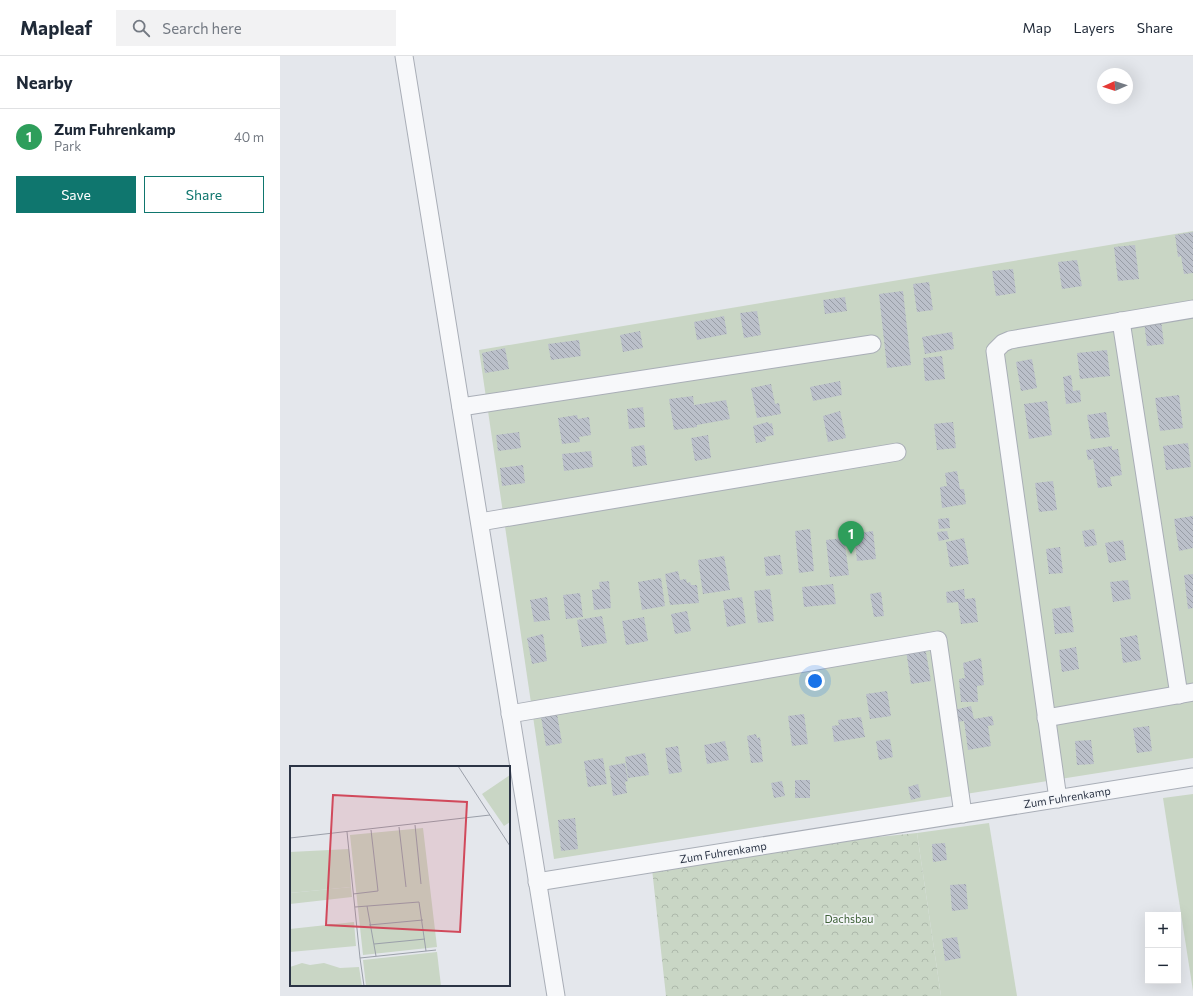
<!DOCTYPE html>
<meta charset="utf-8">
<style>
:root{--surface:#fff;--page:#f2f2f3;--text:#1f2937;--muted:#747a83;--line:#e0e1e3;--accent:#0f766e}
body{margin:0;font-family:Commissioner,sans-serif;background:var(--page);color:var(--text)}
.controls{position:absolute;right:12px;bottom:12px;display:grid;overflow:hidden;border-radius:0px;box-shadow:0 4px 16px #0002}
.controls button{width:36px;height:36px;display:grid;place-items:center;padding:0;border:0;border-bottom:1px solid var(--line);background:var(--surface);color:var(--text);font:20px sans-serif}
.compass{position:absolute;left:817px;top:12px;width:36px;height:36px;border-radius:50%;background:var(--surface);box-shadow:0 4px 16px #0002;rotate:267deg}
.you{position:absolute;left:535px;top:625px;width:14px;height:14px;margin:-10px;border:3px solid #fff;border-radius:50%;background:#1a73e8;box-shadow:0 0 0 6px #1a73e833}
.badge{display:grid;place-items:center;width:26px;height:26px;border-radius:50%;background:var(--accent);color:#fff;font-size:13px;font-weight:700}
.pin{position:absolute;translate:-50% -33px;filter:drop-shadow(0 1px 2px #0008)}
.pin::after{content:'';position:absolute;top:21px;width:14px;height:12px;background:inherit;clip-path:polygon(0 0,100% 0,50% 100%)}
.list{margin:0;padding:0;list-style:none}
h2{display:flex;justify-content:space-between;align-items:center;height:52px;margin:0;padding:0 16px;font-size:17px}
h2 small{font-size:13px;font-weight:400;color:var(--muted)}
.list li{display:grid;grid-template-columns:26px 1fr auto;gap:12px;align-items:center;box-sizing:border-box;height:56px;padding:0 16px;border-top:1px solid var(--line)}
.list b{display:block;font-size:15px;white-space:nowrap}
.list p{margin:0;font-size:13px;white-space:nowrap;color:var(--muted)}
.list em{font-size:13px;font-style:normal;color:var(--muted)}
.actions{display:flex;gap:8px;padding:12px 16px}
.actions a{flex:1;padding:9px 0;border:1px solid var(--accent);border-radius:0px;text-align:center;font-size:14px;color:var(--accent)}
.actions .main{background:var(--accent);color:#fff}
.icon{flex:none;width:22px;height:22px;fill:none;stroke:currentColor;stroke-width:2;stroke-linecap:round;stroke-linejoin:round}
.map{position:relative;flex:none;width:913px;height:940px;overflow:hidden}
header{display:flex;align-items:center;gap:24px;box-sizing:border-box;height:56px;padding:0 20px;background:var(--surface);border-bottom:1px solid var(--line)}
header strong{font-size:19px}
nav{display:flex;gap:22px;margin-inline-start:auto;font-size:14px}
.search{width:280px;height:36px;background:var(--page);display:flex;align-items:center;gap:10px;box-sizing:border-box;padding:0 14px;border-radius:0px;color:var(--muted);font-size:15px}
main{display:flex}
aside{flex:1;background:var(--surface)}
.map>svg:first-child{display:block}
.forest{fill:url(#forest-crowns)}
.garden{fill:#c9d6c5}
.building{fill:url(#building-back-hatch)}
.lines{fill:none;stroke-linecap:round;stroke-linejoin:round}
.street-casing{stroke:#a9aeb7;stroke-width:19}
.street{stroke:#f7f8fa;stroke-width:17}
.labels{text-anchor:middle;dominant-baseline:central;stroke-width:3.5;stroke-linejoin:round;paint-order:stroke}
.street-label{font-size:11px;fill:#2b3445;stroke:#f4f6f9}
.park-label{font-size:11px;fill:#3f6138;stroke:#f4f6f9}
.inset-road{fill:none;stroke:#9a9fa9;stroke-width:1}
.view{fill:#d1495b;fill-opacity:0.15;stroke:#d1495b;stroke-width:2}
.inset-edge{fill:none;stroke:#2b3445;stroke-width:2}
</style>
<header>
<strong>Mapleaf</strong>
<div class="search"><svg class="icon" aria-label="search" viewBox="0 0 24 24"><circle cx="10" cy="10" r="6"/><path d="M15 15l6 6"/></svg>Search here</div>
<nav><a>Map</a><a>Layers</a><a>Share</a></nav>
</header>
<main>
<aside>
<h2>Nearby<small></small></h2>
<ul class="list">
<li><span class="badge" style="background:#2e9e5b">1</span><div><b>Zum Fuhrenkamp</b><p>Park</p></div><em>40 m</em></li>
</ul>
<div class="actions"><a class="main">Save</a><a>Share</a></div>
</aside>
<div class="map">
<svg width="913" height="940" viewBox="0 0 913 940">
<defs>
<pattern id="forest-crowns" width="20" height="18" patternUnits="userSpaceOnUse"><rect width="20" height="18" fill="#c9d6c5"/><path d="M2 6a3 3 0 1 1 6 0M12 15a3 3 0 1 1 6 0" fill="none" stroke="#adb8ab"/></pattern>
<pattern id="building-back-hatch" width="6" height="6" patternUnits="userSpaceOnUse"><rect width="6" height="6" fill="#bbc0ca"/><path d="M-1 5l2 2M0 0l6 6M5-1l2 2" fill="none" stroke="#989da6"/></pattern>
</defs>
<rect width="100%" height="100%" fill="#e4e7ec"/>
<polygon class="forest" points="637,777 661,940 386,940 371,804"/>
<g class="garden">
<polygon points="913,175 913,702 274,803 199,294"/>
<polygon points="913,738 913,935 883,742"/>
<polygon points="709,767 737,940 661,940 637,777"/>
</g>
<g class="building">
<polygon points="913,176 913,217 904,218 901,200 898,201 895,179"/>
<polygon points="855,189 859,223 838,225 834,191"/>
<polygon points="797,204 802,230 782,233 778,206"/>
<polygon points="733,213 736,237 716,240 712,215"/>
<polygon points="649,226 653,254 637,256 633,228"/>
<polygon points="623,235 631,309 607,312 599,238"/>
<polygon points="565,241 567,255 545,258 543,244"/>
<polygon points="477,255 481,279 464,282 460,257"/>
<polygon points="444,260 447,278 417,284 414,266"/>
<polygon points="881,264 884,288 867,290 864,266"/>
<polygon points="360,275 363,292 343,296 340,279"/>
<polygon points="672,276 674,293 645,298 642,281"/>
<polygon points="299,284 301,300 271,304 268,288"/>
<polygon points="225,292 229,313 205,317 202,297"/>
<polygon points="827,294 830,320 800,323 797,297"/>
<polygon points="662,300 665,323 645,325 643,302"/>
<polygon points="752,303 757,332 741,335 736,306"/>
<polygon points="791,319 793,335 800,334 801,346 786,348 783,321"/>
<polygon points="560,325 562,339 533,345 530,331"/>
<polygon points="491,328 495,348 499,347 501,358 477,362 471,332"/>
<polygon points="899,339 903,372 880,375 875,342"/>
<polygon points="413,340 414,349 446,344 450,363 417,369 417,371 394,374 389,343"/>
<polygon points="767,345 772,379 749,383 744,348"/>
<polygon points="363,351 365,371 349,373 347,353"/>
<polygon points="560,355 566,382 548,386 543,360"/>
<polygon points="826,356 830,381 811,383 807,359"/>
<polygon points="297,359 298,363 309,361 311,379 299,381 300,386 282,388 278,362"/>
<polygon points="488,366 489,368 492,367 494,379 485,381 486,385 476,387 473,370"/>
<polygon points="673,366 676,392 657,394 654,368"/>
<polygon points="239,376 241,392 218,395 216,379"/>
<polygon points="428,379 431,402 415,405 411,382"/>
<polygon points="908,387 911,411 886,414 883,390"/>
<polygon points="364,389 367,409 353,411 351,391"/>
<polygon points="832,390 832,394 838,393 842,419 830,421 832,430 818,432 813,403 808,404 806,394"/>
<polygon points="311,395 313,411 284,415 282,398"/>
<polygon points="243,409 245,427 222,430 220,412"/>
<polygon points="677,415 680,433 684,433 686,448 662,452 660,431 667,430 665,417"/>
<polygon points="773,425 777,454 759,456 755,427"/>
<polygon points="913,460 913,492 899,495 894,463"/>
<polygon points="669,462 670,472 659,473 658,463"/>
<polygon points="530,473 534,515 519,517 515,475"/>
<polygon points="814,473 817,489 805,491 802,475"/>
<polygon points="593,475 596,503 577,505 574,478"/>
<polygon points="667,475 669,483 659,485 657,476"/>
<polygon points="564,482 569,519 550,521 546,484"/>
<polygon points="684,482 689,508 670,511 666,486"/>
<polygon points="843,484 846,504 829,507 825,487"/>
<polygon points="780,491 783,517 769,518 766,493"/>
<polygon points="500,499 503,518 486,520 484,501"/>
<polygon points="444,500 450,534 423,538 418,504"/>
<polygon points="398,515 400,524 406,523 407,527 410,526 411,529 417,529 419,547 390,549 385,518"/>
<polygon points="913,518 913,552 908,553 904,519"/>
<polygon points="381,522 385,550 362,554 358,526"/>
<polygon points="848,524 851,543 833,546 830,526"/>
<polygon points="329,525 331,552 314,554 312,534 320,533 319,526"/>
<polygon points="553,528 556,548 524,551 522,531"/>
<polygon points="490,533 494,565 478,567 474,535"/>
<polygon points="684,533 685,543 695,542 698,566 681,568 678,546 667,547 666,536"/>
<polygon points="601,536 604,560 594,561 590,538"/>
<polygon points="300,537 303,561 286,563 283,539"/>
<polygon points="267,541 270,564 254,566 250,544"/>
<polygon points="462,541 466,567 447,571 443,544"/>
<polygon points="790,550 794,576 775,578 772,553"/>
<polygon points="407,555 411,575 395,578 391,558"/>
<polygon points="322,560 327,587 302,591 297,564"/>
<polygon points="364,561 368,585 346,589 342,565"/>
<polygon points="263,578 267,605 252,608 247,582"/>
<polygon points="857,579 861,604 843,607 840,582"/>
<polygon points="645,591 651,625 631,628 626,594"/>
<polygon points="796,591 799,613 782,616 779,594"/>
<polygon points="701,602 704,629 697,630 698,646 681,646 679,623 685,622 683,607"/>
<polygon points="607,635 611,660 590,663 586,638"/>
<polygon points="691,650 694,663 712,660 714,669 708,670 711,690 688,694 684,665 677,666 674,654"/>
<polygon points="277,658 282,687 266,690 261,661"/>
<polygon points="524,658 528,688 512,690 508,660"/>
<polygon points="581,661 585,681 554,686 552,670 559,669 558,664"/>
<polygon points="869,670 872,695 857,697 853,672"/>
<polygon points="476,678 477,682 480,681 483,706 471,707 467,680"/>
<polygon points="610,683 613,701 599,704 596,685"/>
<polygon points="811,684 814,708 797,709 795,685"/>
<polygon points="445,685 449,704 427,708 424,689"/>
<polygon points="398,690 402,716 389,718 385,692"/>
<polygon points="365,697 369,719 348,722 345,701"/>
<polygon points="323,702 327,728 308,731 304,705"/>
<polygon points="345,707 348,725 345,726 347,737 333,740 329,710"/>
<rect x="515" y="724" width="15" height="18"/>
<polygon points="502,725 505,740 494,742 491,727"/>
<polygon points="638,728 641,741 631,744 628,731"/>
<polygon points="295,762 298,793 281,795 278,764"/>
<polygon points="665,787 667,804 653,806 652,788"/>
<polygon points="686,828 688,853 672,855 670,829"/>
<polygon points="677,881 681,902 665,905 662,883"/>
</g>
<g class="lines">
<defs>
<g id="street">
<polyline points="124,0 276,940"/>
<polyline points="841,265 899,639"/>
<polyline points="181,351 592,288"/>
<polyline points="200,466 617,396"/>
<polyline points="230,658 658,584 683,758"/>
<polyline points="766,662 913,636"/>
<polyline points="778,743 715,295 723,287 730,284 913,253"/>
<polyline points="257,826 913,721"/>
</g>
</defs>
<use href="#street" class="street-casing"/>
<use href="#street" class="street"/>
</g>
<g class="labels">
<g class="street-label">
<text transform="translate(787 741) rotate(-9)">Zum Fuhrenkamp</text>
<text transform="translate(443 796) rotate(-9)">Zum Fuhrenkamp</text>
</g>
<g class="park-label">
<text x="569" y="862">Dachsbau</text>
</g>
</g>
<g transform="translate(10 710)">
<rect width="220" height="220" fill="#e4e7ec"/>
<path d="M59 83 61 121 0 127V86ZM12 197 20 199 34 197 50 202 69 201 72 220H0V201Z" fill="#c9d6c5"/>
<path d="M220 9V56L214 60 192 28ZM133 62 147 181 73 189 60 69ZM61 121 62 131 0 138V127ZM64 156 66 180 0 186V163ZM147 186 151 220H76L73 194Z" fill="#c9d6c5"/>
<path class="inset-road" d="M168 0 220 80M125 59 131 118M109 61 116 121M57 66 70 192 146 184M0 72 200 49M63 128 88 125 81 64M77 140 86 190M65 141 129 136 136 185M79 159 133 154M84 178 135 173M70 192 74 220"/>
<path class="view" d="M43 29 177 36 170 166 36 159Z"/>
<rect width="220" height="220" class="inset-edge"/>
</g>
</svg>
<div class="controls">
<button>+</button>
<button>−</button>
</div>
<svg class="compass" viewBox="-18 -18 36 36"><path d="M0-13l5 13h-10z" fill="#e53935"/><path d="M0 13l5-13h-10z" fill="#747a83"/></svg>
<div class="you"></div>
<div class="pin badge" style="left:571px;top:498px;background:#2e9e5b">1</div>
</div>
</main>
